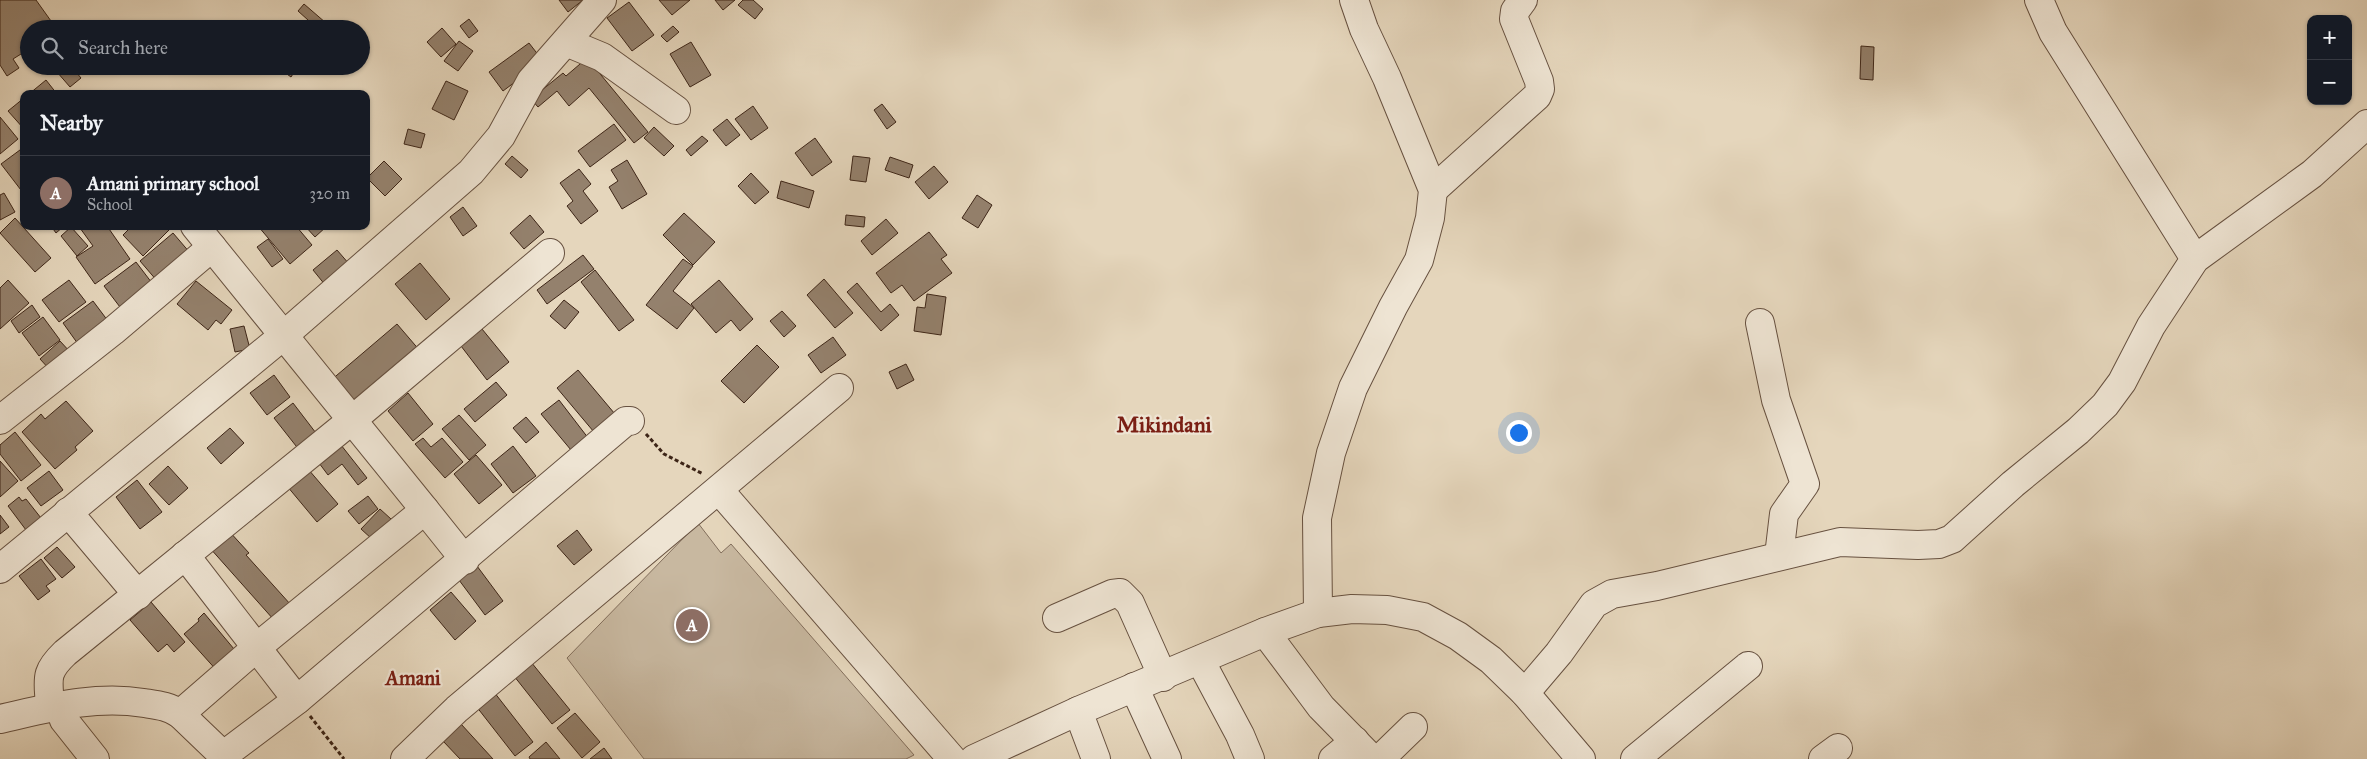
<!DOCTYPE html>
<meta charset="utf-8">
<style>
:root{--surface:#171b24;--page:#20242c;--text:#f1f3f6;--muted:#9ea1a6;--line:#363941;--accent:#8c9099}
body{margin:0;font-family:"IM FELL Great Primer",serif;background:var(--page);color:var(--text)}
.controls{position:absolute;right:15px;top:15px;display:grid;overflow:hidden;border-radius:10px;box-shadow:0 1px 4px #0004}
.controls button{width:45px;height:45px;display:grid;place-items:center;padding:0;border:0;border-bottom:1px solid var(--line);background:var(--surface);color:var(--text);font:25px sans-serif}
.you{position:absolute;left:1518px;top:432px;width:18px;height:18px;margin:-12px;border:4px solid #fff;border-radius:50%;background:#1a73e8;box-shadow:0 0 0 8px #1a73e833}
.badge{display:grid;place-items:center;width:32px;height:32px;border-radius:50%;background:var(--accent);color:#fff;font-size:16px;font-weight:700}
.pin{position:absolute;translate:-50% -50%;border:2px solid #fff;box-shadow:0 1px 5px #0006}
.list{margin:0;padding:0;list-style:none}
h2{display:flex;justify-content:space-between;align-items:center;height:65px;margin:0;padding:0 20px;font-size:21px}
h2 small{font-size:16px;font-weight:400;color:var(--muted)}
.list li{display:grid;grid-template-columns:32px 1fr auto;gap:15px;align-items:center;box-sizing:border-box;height:75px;padding:0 20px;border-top:1px solid var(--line)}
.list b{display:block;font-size:19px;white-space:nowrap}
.list p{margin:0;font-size:16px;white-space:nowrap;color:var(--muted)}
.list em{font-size:16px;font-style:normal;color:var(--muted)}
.icon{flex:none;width:28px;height:28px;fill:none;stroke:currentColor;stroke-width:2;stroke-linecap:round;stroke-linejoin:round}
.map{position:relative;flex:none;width:2367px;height:759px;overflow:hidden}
.search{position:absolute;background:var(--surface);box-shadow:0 1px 4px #0004;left:20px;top:20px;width:350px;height:55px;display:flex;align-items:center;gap:12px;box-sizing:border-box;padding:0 18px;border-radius:28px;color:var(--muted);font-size:19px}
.panel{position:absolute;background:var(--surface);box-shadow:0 1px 4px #0004;left:20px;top:90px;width:350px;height:140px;border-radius:10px}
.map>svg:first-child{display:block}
.green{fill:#c8b8a0;stroke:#826e5c}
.building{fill:#94816d;stroke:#3d2517}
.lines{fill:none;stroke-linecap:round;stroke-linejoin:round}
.minor-casing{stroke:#675140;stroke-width:30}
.path{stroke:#3d2517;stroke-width:3;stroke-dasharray:4 2.5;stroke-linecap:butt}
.minor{stroke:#eee4d3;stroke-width:28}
.labels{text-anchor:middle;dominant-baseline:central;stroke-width:4.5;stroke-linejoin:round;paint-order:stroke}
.quarter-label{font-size:20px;font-weight:bold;fill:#7a1f14;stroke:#eee4d3}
.district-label{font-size:22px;font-weight:bold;fill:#7a1f14;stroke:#eee4d3}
</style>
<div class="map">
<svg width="2367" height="759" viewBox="0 0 2367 759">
<rect width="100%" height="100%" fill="#e5d6bc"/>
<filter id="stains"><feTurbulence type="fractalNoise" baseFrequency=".004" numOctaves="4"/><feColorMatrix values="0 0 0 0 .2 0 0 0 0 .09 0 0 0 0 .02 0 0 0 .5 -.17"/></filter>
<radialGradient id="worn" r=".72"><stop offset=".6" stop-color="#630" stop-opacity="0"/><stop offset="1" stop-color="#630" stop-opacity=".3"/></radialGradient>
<polygon class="green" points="698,523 721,553 731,544 914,755 906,759 644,759 567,658"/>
<g class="building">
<polygon points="0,0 36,0 56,28 29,29 29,49 13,59 19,68 7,76 0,65"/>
<polygon points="559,0 583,0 568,12"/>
<polygon points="659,0 690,0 672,15"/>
<polygon points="715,0 735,0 723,10"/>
<polygon points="743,0 753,0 763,9 755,19 738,5"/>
<polygon points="629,2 654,35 632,51 607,18"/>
<polygon points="304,4 326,23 321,29 318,29 298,11"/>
<polygon points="469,19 478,31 469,38 460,26"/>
<polygon points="673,26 679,32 667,42 661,36"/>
<polygon points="442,28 456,44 441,57 427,42"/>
<polygon points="459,41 473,51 458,71 444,61"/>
<polygon points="691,42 711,75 690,87 670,54"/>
<polygon points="529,43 543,61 503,91 489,72"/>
<polygon points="1861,46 1874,47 1873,80 1860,79"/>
<polygon points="587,58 648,132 634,143 589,88 569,106 557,91 538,107 531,99 563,73 566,76"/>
<polygon points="63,66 71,66 81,78 70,87 57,72"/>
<polygon points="276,66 298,66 291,77"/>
<polygon points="46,80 57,94 29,94"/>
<polygon points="446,81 468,91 454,120 432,109"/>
<polygon points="24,98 24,129 8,111"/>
<polygon points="882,104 896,122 887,129 874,110"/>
<polygon points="753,106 768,128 751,140 735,119"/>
<polygon points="0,117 18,139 0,154"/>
<polygon points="727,119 740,135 726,146 713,130"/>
<polygon points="614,124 626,140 590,167 578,151"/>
<polygon points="654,127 674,146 664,156 644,138"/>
<polygon points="408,129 425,134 421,148 404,144"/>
<polygon points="702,136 708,141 691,156 686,150"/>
<polygon points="815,138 832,162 812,176 795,153"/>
<polygon points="24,147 24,194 1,164"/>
<polygon points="512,156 528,170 521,178 505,164"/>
<polygon points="853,156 870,158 866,182 850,180"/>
<polygon points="890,157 913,165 909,178 885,170"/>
<polygon points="627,160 647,194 622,209 609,187 618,181 611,170"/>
<polygon points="384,161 402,179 385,196 367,178"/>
<polygon points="934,166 948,182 929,199 915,182"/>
<polygon points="579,169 591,184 583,191 598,211 581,224 567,206 573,201 560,183"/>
<polygon points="751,173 769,192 755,204 738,186"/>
<polygon points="781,181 814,191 809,208 777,198"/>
<polygon points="4,193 15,212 0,220 0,195"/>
<polygon points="977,195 992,205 978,228 962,218"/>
<polygon points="463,207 477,226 463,236 450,217"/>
<polygon points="684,213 715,242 693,265 663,235"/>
<polygon points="530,215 544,232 524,249 510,233"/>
<polygon points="846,215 865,217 864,227 845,225"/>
<polygon points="15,218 51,258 35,272 0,233"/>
<polygon points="886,219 898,233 872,255 861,241"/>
<polygon points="51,226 64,226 56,233"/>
<polygon points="83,226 107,226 130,259 95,284 76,257 93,246 80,228"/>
<polygon points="132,226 173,226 143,256 123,235"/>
<polygon points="258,226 296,226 312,245 290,264"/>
<polygon points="305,226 327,226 315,237"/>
<polygon points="71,227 88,246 77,256 61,236"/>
<polygon points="929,232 947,255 941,259 952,273 914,301 902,285 891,293 876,273"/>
<polygon points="173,233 191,254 158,282 140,261"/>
<polygon points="268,239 283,259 272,267 257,247"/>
<polygon points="337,250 350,265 326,286 313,270"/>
<polygon points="583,255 594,269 547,304 537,290"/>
<polygon points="683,259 693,266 673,291 694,308 677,329 646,305"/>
<polygon points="136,262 155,287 123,311 104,286"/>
<polygon points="420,263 450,299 426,320 395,284"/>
<polygon points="595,270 634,320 619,331 581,282"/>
<polygon points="824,279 853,313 835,328 807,295"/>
<polygon points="8,280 29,303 0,329 0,288"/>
<polygon points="69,280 86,302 59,322 42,300"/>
<polygon points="719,280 753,319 740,331 731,320 716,333 691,304"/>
<polygon points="196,281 232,310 221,324 216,320 208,330 177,304"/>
<polygon points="857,283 881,312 890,304 899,315 881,331 847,292"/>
<polygon points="927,294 946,297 941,335 914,331 917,307 925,308"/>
<polygon points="564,300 579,312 565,329 550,316"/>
<polygon points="93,301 108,321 78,344 63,323"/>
<polygon points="32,305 40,317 19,333 11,321"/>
<polygon points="782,311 796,326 784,337 770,321"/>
<polygon points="43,317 60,340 39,356 22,333"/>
<polygon points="397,324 421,352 347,415 323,387"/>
<polygon points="244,326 250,349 235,352 230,329"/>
<polygon points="482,329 509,362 487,380 461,346"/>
<polygon points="833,337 846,355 821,373 808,355"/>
<polygon points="60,341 71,353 51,371 40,359"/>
<polygon points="757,345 779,367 744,403 721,381"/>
<polygon points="906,364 914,380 897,389 889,372"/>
<polygon points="578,370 620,420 599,438 557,388"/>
<polygon points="274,375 290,397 267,415 250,393"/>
<polygon points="496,382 507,395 475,422 464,409"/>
<polygon points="408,393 433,424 413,441 388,411"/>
<polygon points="559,400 592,443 576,456 541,414"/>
<polygon points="66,401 93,431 75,447 77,450 55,469 22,432 41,414 45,419"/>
<polygon points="293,403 319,437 300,451 274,418"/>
<polygon points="459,415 486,445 469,460 442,429"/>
<polygon points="526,417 539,432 526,443 513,428"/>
<polygon points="230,428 244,443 221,464 207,448"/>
<polygon points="15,432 41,465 21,481 0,454 0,445"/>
<polygon points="423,438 431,447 442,438 463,462 445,478 415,444"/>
<polygon points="341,445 367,478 358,485 342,464 328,475 319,463"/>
<polygon points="513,446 536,476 513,493 491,464"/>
<polygon points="476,455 502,485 479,504 454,474"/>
<polygon points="0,461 18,481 0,497"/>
<polygon points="168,466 188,488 169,505 149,484"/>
<polygon points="308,469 338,504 317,522 287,486"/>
<polygon points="49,471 63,490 41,506 27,488"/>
<polygon points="137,480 162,512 140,529 116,497"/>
<polygon points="368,496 378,509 359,524 348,511"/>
<polygon points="19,497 22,501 26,499 41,518 26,530 8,506"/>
<polygon points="380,509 391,519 372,539 361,529"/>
<polygon points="0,515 9,527 0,534"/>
<polygon points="228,530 249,553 246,555 291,605 274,620 209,547"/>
<polygon points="577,530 592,550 574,565 557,546"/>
<polygon points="57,547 75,567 62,578 44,558"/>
<polygon points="41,559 56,579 46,586 50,591 38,600 19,576"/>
<polygon points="477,566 503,601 485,615 459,580"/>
<polygon points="451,592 476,621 455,640 430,610"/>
<polygon points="151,602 185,642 174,652 167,644 158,652 130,620"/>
<polygon points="204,613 239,655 219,673 184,634 199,621 198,619"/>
<polygon points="531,662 570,710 552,724 514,676"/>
<polygon points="494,692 533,742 515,756 476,706"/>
<polygon points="575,713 600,742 582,758 557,728"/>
<polygon points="461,724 493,759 460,759 443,741"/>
<polygon points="546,742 560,759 530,759 529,757"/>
<polygon points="604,748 612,759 590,759"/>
</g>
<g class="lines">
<defs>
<g id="minor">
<polyline points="2039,0 2053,32 2195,259"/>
<polyline points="566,42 602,57 676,110"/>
<polyline points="1433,190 1537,96 1540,89 1539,81 1514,19 1515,11 1523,0"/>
<polyline points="195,226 425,510"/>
<polyline points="1760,323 1776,400 1805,484 1784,514 1779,556"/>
<polyline points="0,420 113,331 212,247"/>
<polyline points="719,490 952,759"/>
<polyline points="68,512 138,595"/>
<polyline points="185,555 297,700"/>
<polyline points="0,569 283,336 471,172 501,136 531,81 602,0"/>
<polyline points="1318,613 1317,518 1331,453 1353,388 1393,307 1419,260 1430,218 1433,190 1387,78 1364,29 1354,0"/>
<polyline points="1057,618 1112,594 1120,593 1130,603 1163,677"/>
<polyline points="1265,632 1321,707 1372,759"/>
<polyline points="1200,660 1240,735 1250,759"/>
<polyline points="1134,687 1167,759"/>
<polyline points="1525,693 1559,653 1594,604 1612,594 1657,586 1840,542 1918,545 1939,544 1952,539 2013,484 2078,431 2105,405 2122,382 2151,326 2195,259 2312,174 2367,124"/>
<polyline points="59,707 64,720 95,759"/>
<path d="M50 708C49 680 43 674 65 653L352 420 550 253"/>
<polyline points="1078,711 1096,759"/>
<polyline points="180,714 256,648 425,510 465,560"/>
<path d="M0 719C49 708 94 695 144 703 157 705 169 706 180 714L227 759"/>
<polyline points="224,755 297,700 626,421 630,421"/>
<polyline points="405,759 457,709 839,388"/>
<polyline points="974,759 1078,711 1265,632 1318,613 1352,609 1387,610 1423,617 1458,636 1491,660 1525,693 1581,759"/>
<polyline points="1333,759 1355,741"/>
<polyline points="1380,759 1413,727"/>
<polyline points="1635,759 1748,666"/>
<polyline points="1823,759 1838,748"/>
</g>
</defs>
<use href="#minor" class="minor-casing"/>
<g class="path">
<polyline points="646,434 664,454 703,474"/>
<polyline points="310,716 344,759"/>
</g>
<use href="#minor" class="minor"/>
</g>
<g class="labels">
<g class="quarter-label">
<text x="413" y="678">Amani</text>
</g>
<g class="district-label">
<text x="1164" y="424">Mikindani</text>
</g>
</g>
<rect width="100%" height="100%" filter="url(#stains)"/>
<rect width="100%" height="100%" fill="url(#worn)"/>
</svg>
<div class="controls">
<button>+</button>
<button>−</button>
</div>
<div class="you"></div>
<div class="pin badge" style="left:692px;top:625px;background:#8d6e63">A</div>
<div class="search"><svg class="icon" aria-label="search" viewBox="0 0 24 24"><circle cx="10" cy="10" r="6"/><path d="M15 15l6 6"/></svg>Search here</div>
<section class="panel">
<h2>Nearby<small></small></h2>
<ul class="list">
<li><span class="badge" style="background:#8d6e63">A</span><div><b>Amani primary school</b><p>School</p></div><em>320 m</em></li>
</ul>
</section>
</div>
